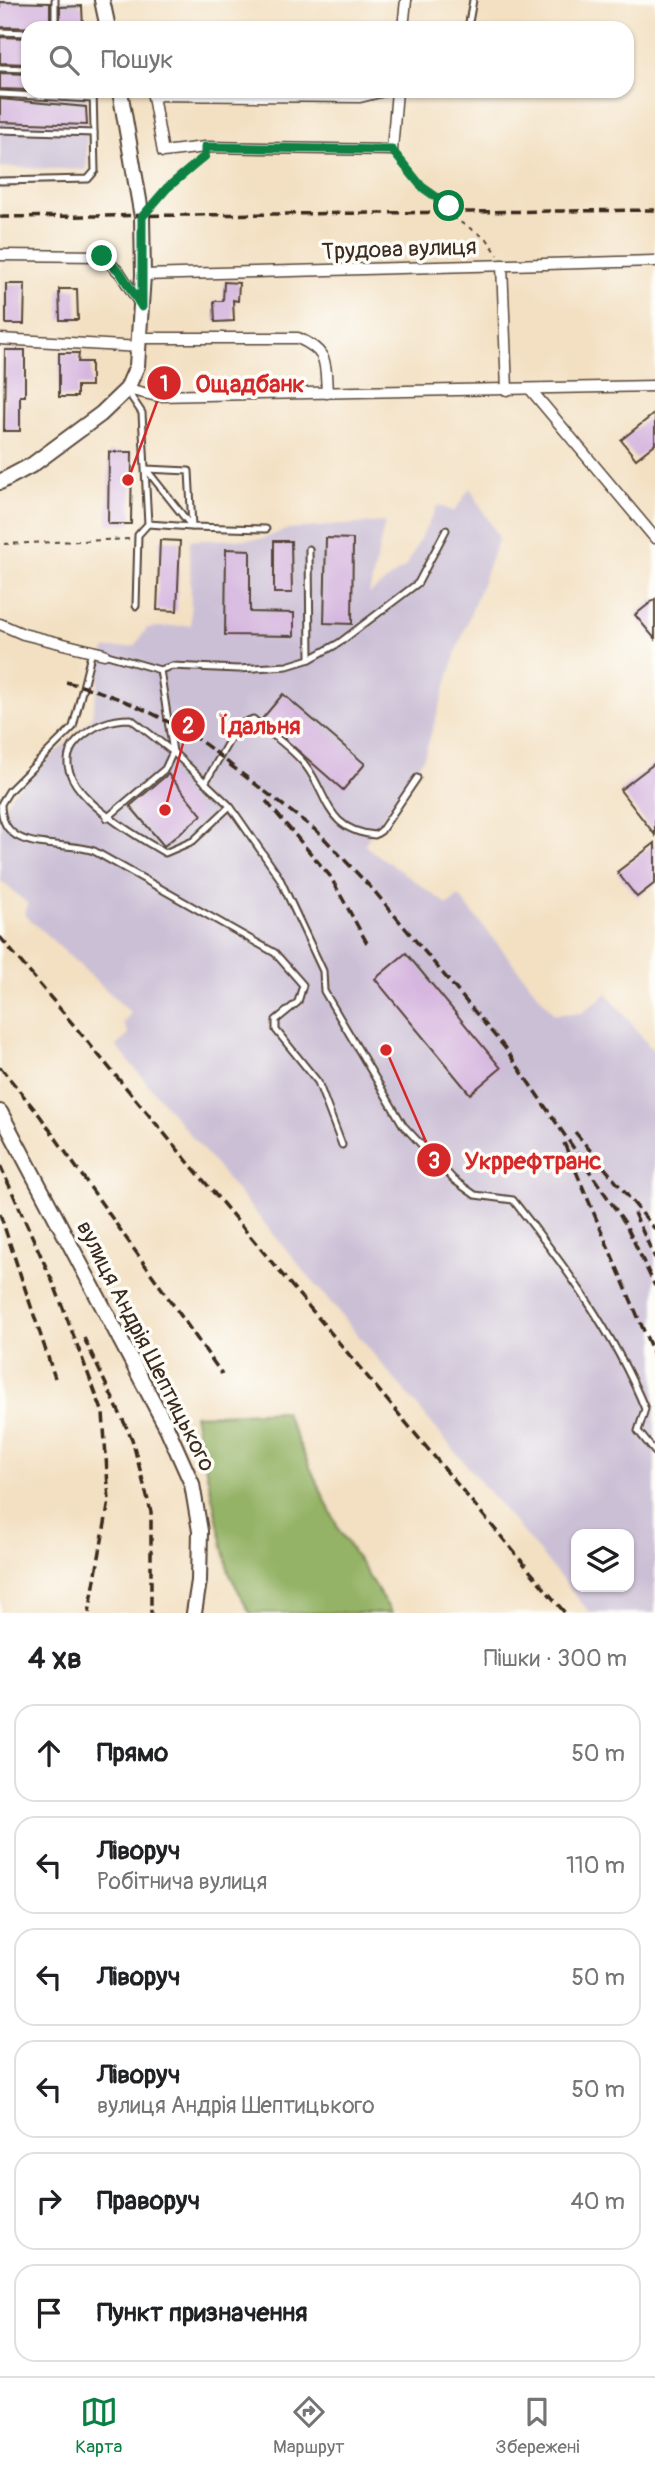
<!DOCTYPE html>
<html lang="uk">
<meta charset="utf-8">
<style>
:root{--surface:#fff;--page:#f6f6f6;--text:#202124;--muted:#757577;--line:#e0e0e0;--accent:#0b8043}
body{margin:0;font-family:Pangolin,sans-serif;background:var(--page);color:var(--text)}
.controls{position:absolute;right:21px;bottom:21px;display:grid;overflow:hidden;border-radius:14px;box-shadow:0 2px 5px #0004}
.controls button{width:63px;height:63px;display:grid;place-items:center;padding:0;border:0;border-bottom:2px solid var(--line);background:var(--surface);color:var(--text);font:35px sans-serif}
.stop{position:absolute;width:21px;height:21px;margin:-16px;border:5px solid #0b8043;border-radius:50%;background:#fff}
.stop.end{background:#0b8043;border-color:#fff;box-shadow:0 2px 7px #0008}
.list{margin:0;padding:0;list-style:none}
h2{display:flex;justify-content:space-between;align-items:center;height:91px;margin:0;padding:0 28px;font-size:30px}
h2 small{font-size:23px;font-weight:400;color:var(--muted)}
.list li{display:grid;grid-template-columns:46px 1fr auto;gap:21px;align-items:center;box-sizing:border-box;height:98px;margin:0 14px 14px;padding:0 14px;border:2px solid var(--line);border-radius:21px}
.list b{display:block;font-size:26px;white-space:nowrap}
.list p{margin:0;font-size:23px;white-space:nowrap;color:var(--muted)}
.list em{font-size:23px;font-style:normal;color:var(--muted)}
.icon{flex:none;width:38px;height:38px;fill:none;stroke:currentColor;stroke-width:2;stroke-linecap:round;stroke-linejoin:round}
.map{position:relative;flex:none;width:655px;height:1613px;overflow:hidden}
.search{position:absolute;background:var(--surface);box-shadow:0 2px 5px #0004;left:21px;right:21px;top:21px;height:77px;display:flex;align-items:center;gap:18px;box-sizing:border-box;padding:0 24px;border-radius:21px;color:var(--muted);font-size:26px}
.sheet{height:763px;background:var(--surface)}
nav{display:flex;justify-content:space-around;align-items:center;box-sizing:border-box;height:98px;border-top:2px solid var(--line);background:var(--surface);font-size:19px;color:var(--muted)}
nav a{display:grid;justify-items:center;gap:4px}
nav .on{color:var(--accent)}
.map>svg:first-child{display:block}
.industrial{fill:#cbbfd5;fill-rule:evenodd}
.forest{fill:#94b366;stroke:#686e42;stroke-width:2}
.building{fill:#d6b6df}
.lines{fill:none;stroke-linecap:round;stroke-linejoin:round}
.lane-casing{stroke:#574537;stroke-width:9}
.street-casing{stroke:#574537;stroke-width:13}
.secondary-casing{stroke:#574537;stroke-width:18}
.path{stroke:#574537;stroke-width:2;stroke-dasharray:5 5;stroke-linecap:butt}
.lane{stroke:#fff;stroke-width:5}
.street{stroke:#fff;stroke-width:10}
.secondary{stroke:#fff;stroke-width:14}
.rail{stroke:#3b2a1e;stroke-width:3.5;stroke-dasharray:10 5;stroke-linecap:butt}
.route{stroke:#0b8043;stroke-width:9}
.labels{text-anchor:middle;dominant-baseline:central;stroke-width:7;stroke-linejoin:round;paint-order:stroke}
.street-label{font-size:23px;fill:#3b2a1e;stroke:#fdfcf7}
.leader{fill:none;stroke:#d62828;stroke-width:2.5}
.callout-dot{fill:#d62828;stroke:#fdfcf7;stroke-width:2.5}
.mark-label{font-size:21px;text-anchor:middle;font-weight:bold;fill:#fff}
.callout-label{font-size:24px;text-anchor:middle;font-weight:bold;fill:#d62828;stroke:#fdfcf7;stroke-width:7;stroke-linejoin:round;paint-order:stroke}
</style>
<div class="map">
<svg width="655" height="1613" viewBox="0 0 655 1613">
<rect width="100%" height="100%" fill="#fdfcf7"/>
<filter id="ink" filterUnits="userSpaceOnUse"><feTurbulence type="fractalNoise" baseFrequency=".0143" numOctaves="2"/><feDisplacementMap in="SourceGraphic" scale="14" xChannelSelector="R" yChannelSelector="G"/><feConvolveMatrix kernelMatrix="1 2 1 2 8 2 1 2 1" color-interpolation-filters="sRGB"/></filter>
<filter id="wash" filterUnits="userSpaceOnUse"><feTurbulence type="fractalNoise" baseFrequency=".00686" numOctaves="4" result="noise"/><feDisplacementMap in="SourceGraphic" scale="28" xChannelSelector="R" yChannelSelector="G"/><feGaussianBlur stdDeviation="1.57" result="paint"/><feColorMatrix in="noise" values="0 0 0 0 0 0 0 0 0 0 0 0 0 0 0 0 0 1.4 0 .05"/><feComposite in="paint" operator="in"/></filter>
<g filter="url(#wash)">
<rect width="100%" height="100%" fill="#f3e0c2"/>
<g class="industrial">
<polygon points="0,0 77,0 82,6 83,28 28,28 28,91 86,91 87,170 0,167"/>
<path d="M470 488 499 538 457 650 424 757 364 845 448 905 459 896 554 1014 582 1013 607 993 655 1053V1613H590L116 1046 129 1034 123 1023 131 1013 24 914 28 904 0 880V811L13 793 91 719 105 649 135 646 147 628 191 625 190 540 262 539 288 529 385 522 369 594 406 566 438 505 454 512ZM576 1534H629V1587H576Z"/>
</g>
<polygon class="forest" points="284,1411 339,1530 392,1613 250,1613 229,1573 194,1415"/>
<g id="blocks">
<g class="building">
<polygon points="0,2 50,3 50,28 0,27"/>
<polygon points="82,6 83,28 60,28 60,7"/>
<polygon points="0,37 28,38 28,64 0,63"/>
<polygon points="0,73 28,74 28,90 0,89"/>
<polygon points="0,99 86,107 87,125 0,122"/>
<polygon points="224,282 239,283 238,301 233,300 234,321 215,322 214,301 223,301"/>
<polygon points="6,284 25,284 24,324 6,324"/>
<polygon points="59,289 77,289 78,320 60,320"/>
<polygon points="5,350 25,350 25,396 20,396 20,431 4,431"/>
<polygon points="59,353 79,353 78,362 91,362 91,386 77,386 77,397 59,397"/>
<polygon points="655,413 655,444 636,459 621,440"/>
<polygon points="109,452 132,452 131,524 108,524"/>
<polygon points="326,538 353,539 352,624 324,623"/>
<polygon points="160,540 180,541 177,611 157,610"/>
<polygon points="274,541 291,541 292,593 274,593"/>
<polygon points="226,549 250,550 250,612 294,613 294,636 225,635"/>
<polygon points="655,599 655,639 635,615"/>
<polygon points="283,694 365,764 343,790 262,719"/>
<polygon points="655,763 655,835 620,790"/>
<polygon points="168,774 202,815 164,846 130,806"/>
<polygon points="655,843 655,883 637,897 617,872"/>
<polygon points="406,953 501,1068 470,1094 375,979"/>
</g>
</g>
</g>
<g filter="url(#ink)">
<use href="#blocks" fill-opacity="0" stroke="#574537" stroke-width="2"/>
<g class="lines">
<defs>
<g id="lane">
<polyline points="55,0 55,28"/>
<polyline points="468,28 473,0"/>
<polyline points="0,32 28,33"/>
<polyline points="0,68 28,69"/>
<polyline points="0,94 93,99"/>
<polyline points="0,130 94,133"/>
<polyline points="0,181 88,179 95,171 93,91"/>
<polyline points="128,392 142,413 148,524 138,535 136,606"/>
<polyline points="146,469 192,527 266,529"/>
<polyline points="146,469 189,471 192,527 148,524"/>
<polyline points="309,549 310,659"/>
<path d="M92 651 73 727 9 791 1 804C1 856 62 839 94 851L275 953 303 985 298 1002 276 1020V1030L318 1082 342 1145"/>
<polyline points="104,654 160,670 172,666 238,669 287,666 310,659 339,643 418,583 446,530"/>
<path d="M205 783 238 725 253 719C269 733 293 748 306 766 329 796 325 830 375 835L381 831 417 778"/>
<path d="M230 806 193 841 165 853C137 836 36 782 78 740 94 725 110 719 131 719L173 752 230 806 279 877 323 971 324 991 403 1125 454 1180 475 1195 513 1200C565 1266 613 1331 645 1409L638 1431 655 1452"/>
<polyline points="107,818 165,769 173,752 160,670"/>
</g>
<g id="street">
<polyline points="403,28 406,0"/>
<polyline points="152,91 163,152 205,147 392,150 397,91"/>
<polyline points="153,95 360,97 384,91"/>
<polyline points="0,255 102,256 120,273 140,304"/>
<polyline points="502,265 507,390"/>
<polyline points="143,275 655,261"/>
<path d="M141 338H298C329 352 325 362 327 393"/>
<polyline points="0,339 140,347"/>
<polyline points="127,389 157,396 655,386"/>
<polyline points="531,390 655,538"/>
<polyline points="0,624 23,634 104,654"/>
</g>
<g id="secondary">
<polyline points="102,0 108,28"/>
<polyline points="0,482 32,465 101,414 127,389 137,366 143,275 142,217 120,91"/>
<polyline points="0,1112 167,1428 192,1484 200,1531 199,1581 194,1613"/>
</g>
</defs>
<use href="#lane" class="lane-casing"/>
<use href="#street" class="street-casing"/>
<use href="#secondary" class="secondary-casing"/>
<g class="path">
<polyline points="399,160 422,187 449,206 452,217 487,239 498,255"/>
<polyline points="154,203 201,159"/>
<polyline points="4,544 130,539"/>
</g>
<use href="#lane" class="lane"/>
<use href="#street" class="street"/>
<use href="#secondary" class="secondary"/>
<g class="rail">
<polyline points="0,217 655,210"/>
<path d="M66 682C122 695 196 730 237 771"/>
<polyline points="229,764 318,832 375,892 505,1048 625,1223 655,1286"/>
<polyline points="266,801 330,876 367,943"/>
<polyline points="0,937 565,1613"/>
<polyline points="0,1067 40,1116 222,1374"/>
<polyline points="575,1132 655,1229"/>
<polyline points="564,1143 655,1357"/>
<polyline points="0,1165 55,1287 103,1413 109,1501 89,1613"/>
<polyline points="634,1213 655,1258"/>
<polyline points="0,1214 55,1378"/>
<polyline points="84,1338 132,1439 151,1512 151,1613"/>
</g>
</g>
</g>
<g class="lines" filter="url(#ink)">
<polyline class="route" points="102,256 120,272 142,307 142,217 167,188 205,156 205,147 392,150 422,187 449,206"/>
</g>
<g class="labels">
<g class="street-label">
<text transform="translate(399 249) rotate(-2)">Трудова вулиця</text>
<text transform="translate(146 1346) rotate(63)">вулиця Андрія Шептицького</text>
</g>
</g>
<path class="leader" d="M128 480L164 383M165 810L188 725M386 1050L434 1160"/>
<g class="callout-dot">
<circle cx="128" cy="480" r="7"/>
<circle cx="165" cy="810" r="7"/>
<circle cx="386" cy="1050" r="7"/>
<circle cx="164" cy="383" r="18"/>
<circle cx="188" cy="725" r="18"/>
<circle cx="434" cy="1160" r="18"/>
</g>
<g class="mark-label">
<text x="164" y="391">1</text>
<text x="188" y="733">2</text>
<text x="434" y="1168">3</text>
</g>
<g class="callout-label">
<text x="250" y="392">Ощадбанк</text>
<text x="260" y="734">Їдальня</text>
<text x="533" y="1169">Укррефтранс</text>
</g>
</svg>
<div class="controls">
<button><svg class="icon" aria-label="layers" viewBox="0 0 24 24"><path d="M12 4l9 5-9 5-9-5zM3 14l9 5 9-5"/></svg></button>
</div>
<div class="stop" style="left:449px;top:206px"></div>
<div class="stop end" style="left:102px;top:256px"></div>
<div class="search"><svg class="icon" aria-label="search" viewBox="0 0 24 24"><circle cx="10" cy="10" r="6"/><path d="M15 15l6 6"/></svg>Пошук</div>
</div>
<section class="sheet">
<h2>4 хв<small>Пішки · 300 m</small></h2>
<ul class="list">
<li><svg class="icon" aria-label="ahead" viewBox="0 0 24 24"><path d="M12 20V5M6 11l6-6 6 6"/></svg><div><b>Прямо</b></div><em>50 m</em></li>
<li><svg class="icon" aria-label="left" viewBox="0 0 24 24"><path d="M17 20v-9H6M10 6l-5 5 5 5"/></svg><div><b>Ліворуч</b><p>Робітнича вулиця</p></div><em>110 m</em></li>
<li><svg class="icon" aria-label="left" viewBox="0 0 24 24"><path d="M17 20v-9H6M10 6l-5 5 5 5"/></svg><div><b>Ліворуч</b></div><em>50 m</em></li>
<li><svg class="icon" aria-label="left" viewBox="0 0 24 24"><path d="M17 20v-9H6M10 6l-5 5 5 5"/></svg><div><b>Ліворуч</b><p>вулиця Андрія Шептицького</p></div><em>50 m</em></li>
<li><svg class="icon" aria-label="right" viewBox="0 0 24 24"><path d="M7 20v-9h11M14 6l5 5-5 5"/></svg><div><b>Праворуч</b></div><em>40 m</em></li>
<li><svg class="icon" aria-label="arrive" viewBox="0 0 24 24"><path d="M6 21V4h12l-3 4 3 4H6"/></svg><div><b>Пункт призначення</b></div></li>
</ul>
</section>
<nav>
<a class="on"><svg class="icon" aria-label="map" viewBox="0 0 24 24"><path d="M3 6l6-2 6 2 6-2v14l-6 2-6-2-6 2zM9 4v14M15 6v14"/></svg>Карта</a>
<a><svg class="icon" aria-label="directions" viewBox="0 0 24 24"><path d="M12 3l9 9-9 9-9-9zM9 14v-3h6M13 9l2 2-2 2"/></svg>Маршрут</a>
<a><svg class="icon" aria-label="saved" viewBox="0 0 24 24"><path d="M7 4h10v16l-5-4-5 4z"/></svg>Збережені</a>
</nav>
